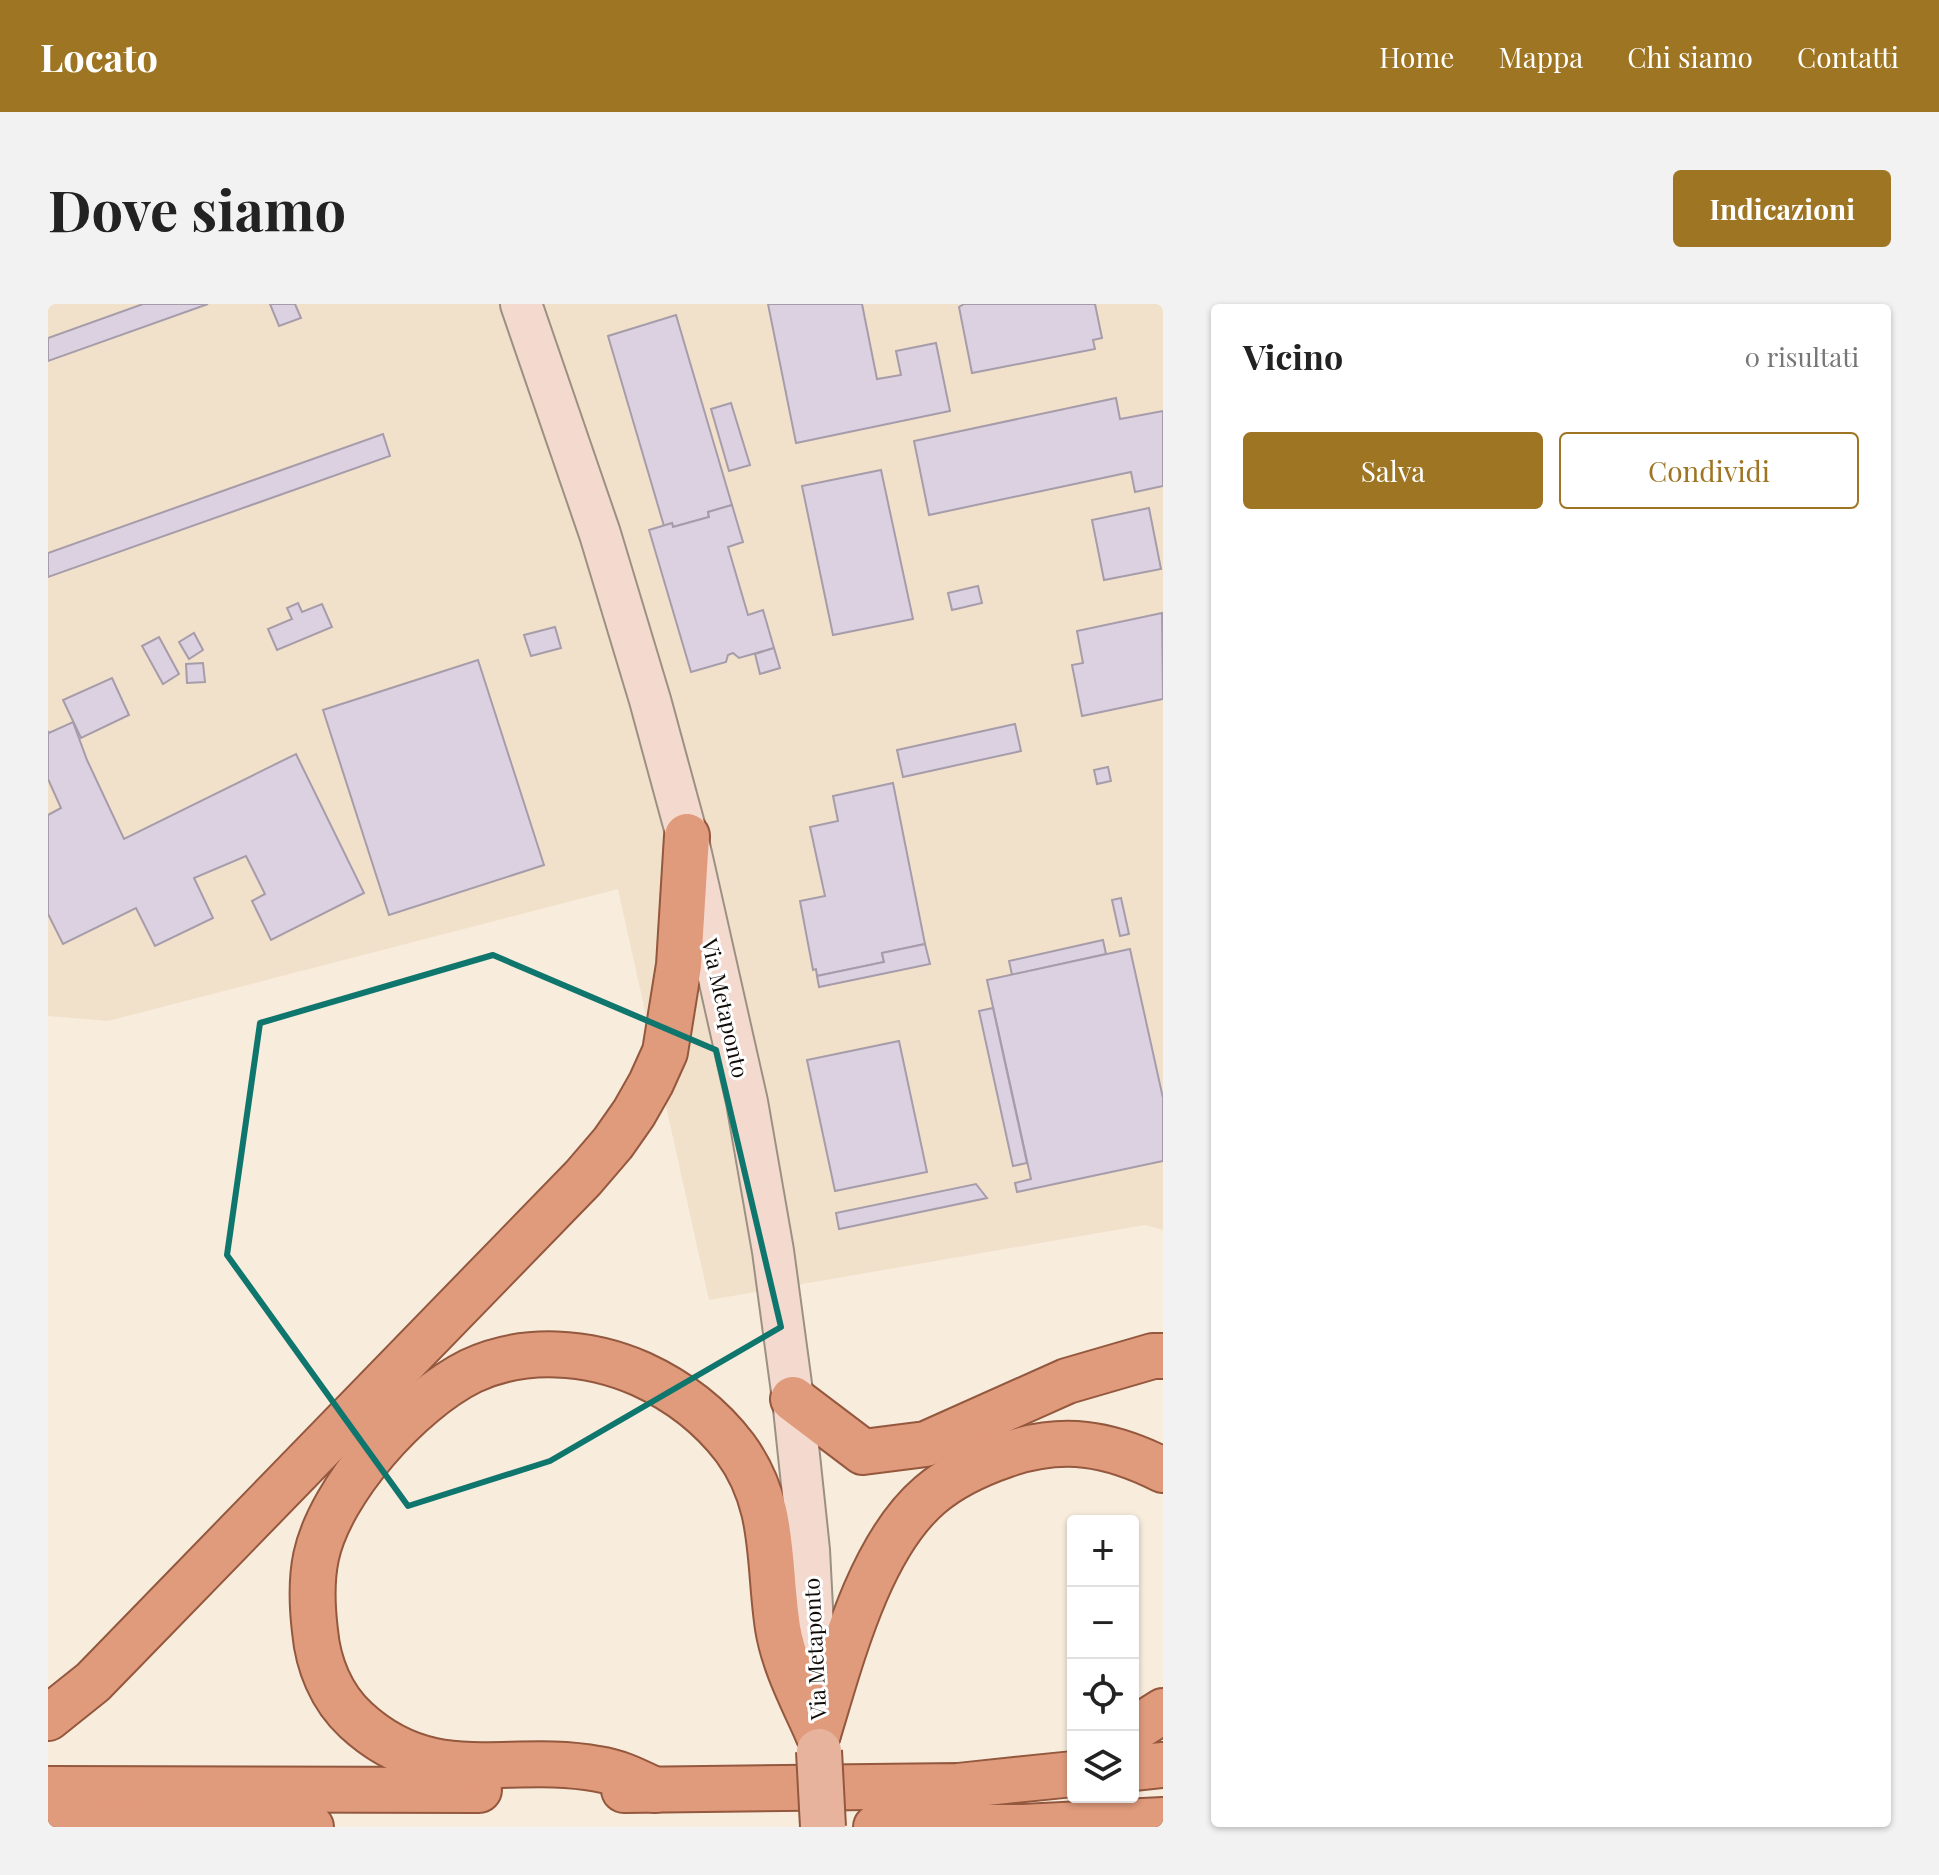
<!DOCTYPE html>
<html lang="it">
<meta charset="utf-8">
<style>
:root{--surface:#fff;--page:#f2f2f2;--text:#222;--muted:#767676;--line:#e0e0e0;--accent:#9e7523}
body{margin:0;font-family:"Playfair Display",serif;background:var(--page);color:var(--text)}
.controls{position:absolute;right:24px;bottom:24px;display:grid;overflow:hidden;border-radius:8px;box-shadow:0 2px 6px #0004}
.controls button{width:72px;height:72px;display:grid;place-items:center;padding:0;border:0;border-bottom:2px solid var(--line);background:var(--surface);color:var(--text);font:40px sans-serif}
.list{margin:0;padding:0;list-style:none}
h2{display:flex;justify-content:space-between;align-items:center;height:104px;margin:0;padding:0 32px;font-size:34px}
h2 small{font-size:26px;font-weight:400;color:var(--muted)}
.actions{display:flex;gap:16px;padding:24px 32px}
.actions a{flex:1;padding:18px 0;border:2px solid var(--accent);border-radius:8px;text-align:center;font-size:28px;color:var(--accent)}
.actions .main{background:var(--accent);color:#fff}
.icon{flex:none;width:44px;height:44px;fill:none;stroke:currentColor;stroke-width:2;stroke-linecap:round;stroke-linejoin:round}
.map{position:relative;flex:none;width:1115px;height:1523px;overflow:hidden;border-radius:8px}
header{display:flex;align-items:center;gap:48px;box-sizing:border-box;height:112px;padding:0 40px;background:var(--accent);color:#fff}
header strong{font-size:38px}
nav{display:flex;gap:44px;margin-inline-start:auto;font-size:28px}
.intro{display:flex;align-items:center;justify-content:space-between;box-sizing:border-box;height:192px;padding:0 48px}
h1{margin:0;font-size:56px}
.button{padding:20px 36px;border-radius:8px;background:var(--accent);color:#fff;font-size:28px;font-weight:700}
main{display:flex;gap:48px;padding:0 48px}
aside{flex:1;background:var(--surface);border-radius:8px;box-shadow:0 2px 6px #0004}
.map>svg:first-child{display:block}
.built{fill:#f1e1cb}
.building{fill:#dbd1e0;stroke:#a69caa;stroke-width:2}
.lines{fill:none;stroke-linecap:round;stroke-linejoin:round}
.secondary-casing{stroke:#9b9183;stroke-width:44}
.trunk-casing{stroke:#93583e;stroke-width:48}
.secondary{stroke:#f4d9ce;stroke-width:40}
.trunk{stroke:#e09a7c;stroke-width:44}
.primary-bridge-casing{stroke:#93583e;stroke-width:48;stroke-linecap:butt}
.primary-bridge{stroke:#e8b39d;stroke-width:44}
.marked{fill:none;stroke:#0f766e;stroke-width:6;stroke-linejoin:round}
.labels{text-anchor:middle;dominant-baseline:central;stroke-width:6;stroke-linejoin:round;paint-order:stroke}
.street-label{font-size:22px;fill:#100c07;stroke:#fff}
</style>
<header>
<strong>Locato</strong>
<nav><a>Home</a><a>Mappa</a><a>Chi siamo</a><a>Contatti</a></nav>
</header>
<div class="intro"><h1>Dove siamo</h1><a class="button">Indicazioni</a></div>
<main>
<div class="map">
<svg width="1115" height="1523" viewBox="0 0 1115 1523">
<rect width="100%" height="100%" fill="#f8ecdd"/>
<polygon class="built" points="0,0 1115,0 1115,926 1097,921 661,996 570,585 60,717 0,712"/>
<g class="building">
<polygon points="95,0 160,0 0,57 0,34"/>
<polygon points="222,0 247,0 253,14 231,22"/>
<polygon points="720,0 814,0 829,75 853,71 848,47 888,39 902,107 748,139"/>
<polygon points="916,0 1047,0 1054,34 1045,36 1047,45 924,69 911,3"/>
<polygon points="628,11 684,201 660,208 661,213 625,223 624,219 616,222 560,32"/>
<polygon points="1068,94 1072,115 1115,107 1115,182 1087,188 1083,168 881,211 866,137"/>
<polygon points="683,99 702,161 681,167 663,105"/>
<polygon points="335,130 342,152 0,273 0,249"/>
<polygon points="833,166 865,315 785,331 754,182"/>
<polygon points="684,201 695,238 680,243 700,311 715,306 726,344 691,354 685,349 680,351 678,358 643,368 601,226 624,219 625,223 661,213 660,208"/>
<polygon points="1101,204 1113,265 1056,276 1044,216"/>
<polygon points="930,282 934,299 904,306 900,289"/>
<polygon points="250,299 254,308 274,300 284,323 229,346 220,325 244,315 239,304"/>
<polygon points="1114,309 1115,395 1034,412 1024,361 1035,359 1029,327"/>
<polygon points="507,323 513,344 483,352 476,331"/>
<polygon points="146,329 155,346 141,355 131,338"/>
<polygon points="111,333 131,370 115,380 94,342"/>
<polygon points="726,344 732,364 712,370 707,350"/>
<polygon points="430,356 496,561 341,611 275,406"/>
<polygon points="155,359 157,378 139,379 138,360"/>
<polygon points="64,374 81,411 33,434 15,396"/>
<polygon points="25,418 39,456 76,535 248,450 316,589 223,636 204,597 217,590 198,552 146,574 165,614 107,642 88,604 15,640 0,610 0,511 13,504 0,475 0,427 1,429"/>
<polygon points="967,420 973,447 855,473 849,446"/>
<polygon points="1060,463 1063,477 1049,480 1046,466"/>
<polygon points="845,479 877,640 834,649 836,658 769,672 768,665 765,666 752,597 777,592 762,523 790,517 785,492"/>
<polygon points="1073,594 1081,630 1072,632 1064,596"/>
<polygon points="1055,636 1058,650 964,671 961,657"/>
<polygon points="877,640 882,660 771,683 769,672 836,658 834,649"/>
<polygon points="1082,645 1115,794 1115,857 969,888 967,879 983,875 939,676"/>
<polygon points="945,704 979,859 965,862 931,707"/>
<polygon points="851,737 879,868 787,887 759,756"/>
<polygon points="928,880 939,894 791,925 788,909"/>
</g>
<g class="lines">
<defs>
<polyline id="secondary" points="473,0 552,230 602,396 639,532 699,798 725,947 745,1095 761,1246 770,1419"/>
<g id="trunk">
<polyline points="745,1095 815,1148 878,1140 1019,1077 1105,1052 1115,1052"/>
<polyline points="0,1414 45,1378 535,874 565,839 586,809 603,779 617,748 631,661 639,532"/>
<polyline points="1085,1426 1115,1407"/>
<path d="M770 1430C793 1355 821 1243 882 1191 903 1173 931 1160 957 1151 1015 1131 1061 1139 1115 1166"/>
<polyline points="1085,1464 1115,1461"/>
<polyline points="0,1485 431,1486"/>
<polyline points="576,1486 910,1482 1025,1470"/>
<path d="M607 1486C588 1477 571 1468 550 1465 460 1448 386 1488 308 1416 283 1393 270 1360 267 1327 264 1302 263 1277 268 1253 282 1186 362 1097 423 1067 476 1042 541 1047 593 1070 630 1087 662 1111 687 1144 729 1201 720 1258 730 1324 736 1361 755 1396 770 1430"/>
<polyline points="0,1521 263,1523"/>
<polyline points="828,1523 975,1523 1115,1516"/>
</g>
</defs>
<use href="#secondary" class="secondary-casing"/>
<use href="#trunk" class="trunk-casing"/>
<use href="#secondary" class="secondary"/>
<use href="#trunk" class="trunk"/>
<defs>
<polyline id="primary-bridge" points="771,1447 775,1523"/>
</defs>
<use href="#primary-bridge" class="primary-bridge-casing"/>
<use href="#primary-bridge" class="primary-bridge"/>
</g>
<path class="marked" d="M445 651 668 746 733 1023 502 1157 360 1202 179 951 212 719Z"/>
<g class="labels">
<g class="street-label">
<text transform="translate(678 704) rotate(77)">Via Metaponto</text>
<text transform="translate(766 1345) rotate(-93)">Via Metaponto</text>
</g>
</g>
</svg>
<div class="controls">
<button>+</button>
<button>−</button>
<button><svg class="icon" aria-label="locate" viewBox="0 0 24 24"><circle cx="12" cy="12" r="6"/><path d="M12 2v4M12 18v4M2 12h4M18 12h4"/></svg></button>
<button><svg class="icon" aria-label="layers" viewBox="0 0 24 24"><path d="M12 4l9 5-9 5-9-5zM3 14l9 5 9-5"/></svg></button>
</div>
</div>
<aside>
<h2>Vicino<small>0 risultati</small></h2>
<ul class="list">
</ul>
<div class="actions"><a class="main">Salva</a><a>Condividi</a></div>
</aside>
</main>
